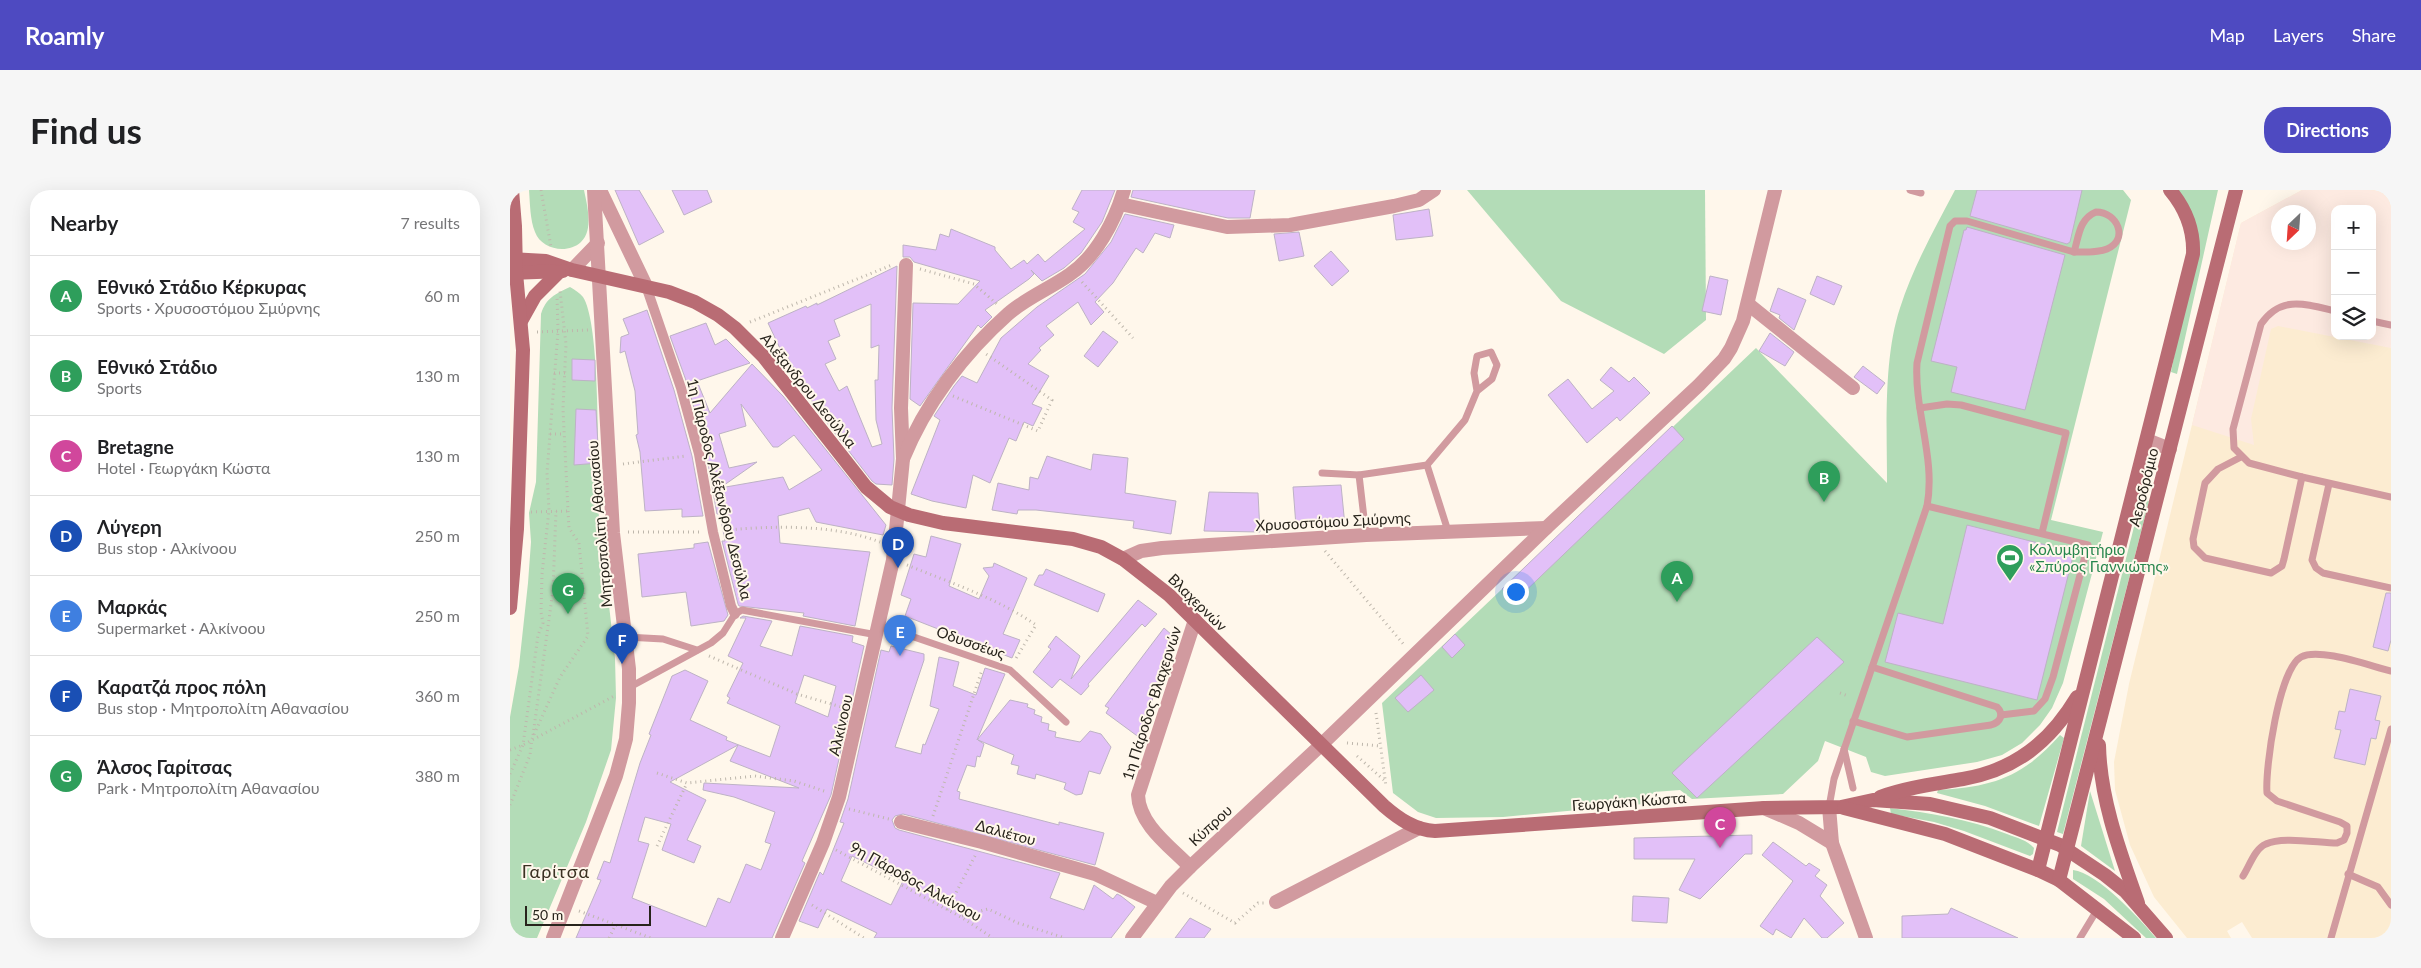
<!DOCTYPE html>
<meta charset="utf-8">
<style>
:root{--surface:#fff;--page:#f6f6f6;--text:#202124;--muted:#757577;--line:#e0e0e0;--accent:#4e4ac1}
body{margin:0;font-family:Lato,sans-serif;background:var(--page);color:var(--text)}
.controls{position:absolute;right:15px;top:15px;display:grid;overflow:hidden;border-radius:10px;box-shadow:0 5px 20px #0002}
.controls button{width:45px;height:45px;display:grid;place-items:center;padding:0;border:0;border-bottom:1px solid var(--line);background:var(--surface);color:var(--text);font:25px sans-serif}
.compass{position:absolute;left:1761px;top:15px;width:45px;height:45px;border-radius:50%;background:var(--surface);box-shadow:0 5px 20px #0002;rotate:205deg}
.scale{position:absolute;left:15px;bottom:12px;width:126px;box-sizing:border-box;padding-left:5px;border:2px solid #28241c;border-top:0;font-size:14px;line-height:18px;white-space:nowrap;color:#28241c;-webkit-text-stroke:4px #fff7eb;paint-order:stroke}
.you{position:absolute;left:1005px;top:401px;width:18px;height:18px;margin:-12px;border:4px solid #fff;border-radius:50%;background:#1a73e8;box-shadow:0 0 0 8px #1a73e833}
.badge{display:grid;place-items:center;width:32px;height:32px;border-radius:50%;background:var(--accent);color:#fff;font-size:16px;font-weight:700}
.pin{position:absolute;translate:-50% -41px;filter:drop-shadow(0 1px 2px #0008)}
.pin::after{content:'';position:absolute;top:26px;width:18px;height:15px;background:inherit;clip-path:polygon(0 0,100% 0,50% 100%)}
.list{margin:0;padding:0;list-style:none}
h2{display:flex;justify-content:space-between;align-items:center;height:65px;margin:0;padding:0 20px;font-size:21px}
h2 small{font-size:16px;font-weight:400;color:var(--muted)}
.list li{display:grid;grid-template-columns:32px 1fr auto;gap:15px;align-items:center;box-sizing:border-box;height:80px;padding:0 20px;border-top:1px solid var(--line)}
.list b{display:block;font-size:19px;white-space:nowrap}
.list p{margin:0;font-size:16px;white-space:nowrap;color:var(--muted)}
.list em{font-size:16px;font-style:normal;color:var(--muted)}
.icon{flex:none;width:28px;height:28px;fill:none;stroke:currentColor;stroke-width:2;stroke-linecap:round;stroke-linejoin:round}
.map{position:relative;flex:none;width:1881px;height:748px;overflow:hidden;border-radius:20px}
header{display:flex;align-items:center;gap:30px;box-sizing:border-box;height:70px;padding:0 25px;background:var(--accent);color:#fff}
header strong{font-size:24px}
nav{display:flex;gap:28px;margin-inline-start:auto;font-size:18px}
.intro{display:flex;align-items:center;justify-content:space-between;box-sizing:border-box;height:120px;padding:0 30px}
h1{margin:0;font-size:35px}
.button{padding:12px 22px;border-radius:20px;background:var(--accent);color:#fff;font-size:18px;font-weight:700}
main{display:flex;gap:30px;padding:0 30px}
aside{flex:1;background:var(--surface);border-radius:20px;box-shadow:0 5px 20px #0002}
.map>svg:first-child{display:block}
.built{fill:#fcecd1;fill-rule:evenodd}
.industrial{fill:#fdeae1;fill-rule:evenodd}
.green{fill:#b3dcb7}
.building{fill:#e2c0f8;stroke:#bdb2c5;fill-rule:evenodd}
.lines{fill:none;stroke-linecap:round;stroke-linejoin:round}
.path{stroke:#beb7ac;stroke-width:3;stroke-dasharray:1 4;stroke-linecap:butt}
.service{stroke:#d19a9f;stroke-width:7}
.pedestrian{stroke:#d19a9f;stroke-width:10}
.minor{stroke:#d19a9f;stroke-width:14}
.tertiary{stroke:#d19a9f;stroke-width:14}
.secondary{stroke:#b96c74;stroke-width:14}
.labels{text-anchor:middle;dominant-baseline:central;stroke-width:4;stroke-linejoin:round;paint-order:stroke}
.street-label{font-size:15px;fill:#28241c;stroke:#fff7eb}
.leisure-label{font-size:15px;fill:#27864d;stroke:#fff7eb;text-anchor:start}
.quarter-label{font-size:18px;letter-spacing:1px;fill:#3b3122;stroke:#fff7eb}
</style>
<header>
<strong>Roamly</strong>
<nav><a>Map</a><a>Layers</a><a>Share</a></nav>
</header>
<div class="intro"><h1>Find us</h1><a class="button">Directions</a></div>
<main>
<aside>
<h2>Nearby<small>7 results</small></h2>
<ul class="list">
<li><span class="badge" style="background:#2e9e5b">A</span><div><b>Εθνικό Στάδιο Κέρκυρας</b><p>Sports · Χρυσοστόμου Σμύρνης</p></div><em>60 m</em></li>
<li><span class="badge" style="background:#2e9e5b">B</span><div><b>Εθνικό Στάδιο</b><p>Sports</p></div><em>130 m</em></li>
<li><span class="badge" style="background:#d1479c">C</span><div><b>Bretagne</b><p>Hotel · Γεωργάκη Κώστα</p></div><em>130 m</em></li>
<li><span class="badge" style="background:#1a4fb4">D</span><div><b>Λύγερη</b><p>Bus stop · Αλκίνοου</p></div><em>250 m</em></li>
<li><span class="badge" style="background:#3f7fe0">E</span><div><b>Μαρκάς</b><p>Supermarket · Αλκίνοου</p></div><em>250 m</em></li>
<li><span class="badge" style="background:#1a4fb4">F</span><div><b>Καρατζά προς πόλη</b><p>Bus stop · Μητροπολίτη Αθανασίου</p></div><em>360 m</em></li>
<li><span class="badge" style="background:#2e9e5b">G</span><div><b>Άλσος Γαρίτσας</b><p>Park · Μητροπολίτη Αθανασίου</p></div><em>380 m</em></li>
</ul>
</aside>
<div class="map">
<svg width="1881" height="748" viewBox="0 0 1881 748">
<rect width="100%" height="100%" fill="#fff7eb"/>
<path class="built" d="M1792 0H1881V748H1742L1732 732 1717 741 1721 748H1677L1644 707 1620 655 1605 600 1604 572 1619 494 1731 33ZM1825 19H1862V146H1825ZM1768 22H1798V52H1768Z"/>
<path class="industrial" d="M1792 0H1881V158L1768 136 1761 139 1741 229 1744 255 1682 235 1731 33ZM1825 19H1862V146H1825ZM1768 22H1798V52H1768Z"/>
<g class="green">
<path d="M19 0H74C77 15 84 40 71 52 57 65 31 59 25 42 20 30 20 13 19 0Z"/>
<polygon points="957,0 1195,0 1196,130 1154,164 1051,111"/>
<path d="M1445 0H1613L1621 10 1541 330 1593 342 1553 493 1542 518 1530 535 1512 553 1492 565 1467 572 1375 586 1361 582 1356 567 1315 551 1308 571 1273 604 1182 609 1170 600 1144 602 1133 614 993 627 926 628 908 622 883 603 872 513 1246 158 1377 293C1377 239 1373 169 1390 118 1403 77 1425 38 1445 0Z"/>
<polygon points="1666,0 1708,0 1667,184 1661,182 1687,51"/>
<path d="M60 97C65 100 70 103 73 107 89 132 87 239 89 273L83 274 105 468 106 508 101 560 76 632 27 748H0V527L9 476 18 393 21 352 19 323 26 292 31 124C36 108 45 104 60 97Z"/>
<polygon points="1631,309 1639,311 1553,644 1547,642"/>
<path d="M1550 545 1554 548 1529 636 1475 616 1427 603 1428 600C1483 597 1513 587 1550 545Z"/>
<polygon points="1580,601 1605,681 1571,656"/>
<path d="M1380 618C1420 623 1458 629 1497 644 1507 648 1517 650 1524 658L1523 664 1520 666 1454 641 1424 632 1381 624Z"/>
<path d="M1563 680C1588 683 1630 729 1646 748H1636L1594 709 1563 689Z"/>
</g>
<g class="building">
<polygon points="105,0 129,0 154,42 129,55"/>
<polygon points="162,0 197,0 202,12 174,25"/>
<polygon points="572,0 605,0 592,32 571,63 554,78 532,91 521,80 524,84 519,89 475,120 482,127 471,138 468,135 410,216 400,209 403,113 448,114 470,91 404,72 400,67 393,67 393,55 426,60 430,44 439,47 441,39 485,57 485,60 501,79 514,70 517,74 528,64 535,72 575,39 563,32 569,22 562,19"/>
<polygon points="623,0 745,0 740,28 718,28 621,7"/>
<polygon points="1467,0 1572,0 1560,52 1557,54 1460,26"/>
<polygon points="919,19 923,46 886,50 883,25"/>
<polygon points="615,24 664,35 660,48 645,43 633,63 626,58 603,93 585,112 594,122 581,135 568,112 536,136 544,145 529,158 531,160 518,174 539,186 522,214 532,218 523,236 514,232 506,251 499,248 480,293 463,285 456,318 422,311 401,304 430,230 424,226 444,196 452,186 467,193 491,148 527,117 575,84 601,52"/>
<polygon points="1457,37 1555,65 1515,220 1441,202 1447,177 1421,171 1454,40 1456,40"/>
<polygon points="789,42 794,66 769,71 764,44"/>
<polygon points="821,61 839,81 822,96 804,76"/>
<path d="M387 76 382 218 384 269 382 295 366 294 362 291 307 220 278 168 275 169 258 133 296 116 297 118 307 113V115ZM361 114V158L369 155 368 190H365L366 230 372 254 362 257 337 196 329 201 315 174 326 169 318 151 330 146 324 130Z"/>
<polygon points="1200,86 1218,90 1211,125 1192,121"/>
<polygon points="1307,86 1332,96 1324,115 1300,104"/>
<polygon points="1268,98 1296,110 1284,140 1269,128 1270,125 1260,121"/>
<polygon points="137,120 164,200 182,266 193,326 172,327 172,319 135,321 130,262 126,245 128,244 125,201 115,161 110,163 111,147 119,144 113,129"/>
<path d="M196 133 205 155 216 149 240 173 187 191 200 223 242 174 273 206 376 335 373 345 306 332 299 318 268 326 270 353 360 362 345 436 293 426 294 423 229 416 228 414 212 351H215L210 324H207L196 262 178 196 160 146ZM231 214 263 257H268L284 245 312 280 279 300 273 287 210 298 247 272 219 278 209 244 236 236Z"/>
<polygon points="593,141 608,152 588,177 574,166"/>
<polygon points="1260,143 1284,162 1275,176 1249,161"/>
<polygon points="62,169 85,170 85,191 62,190"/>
<polygon points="1353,176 1375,193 1367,204 1344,187"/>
<polygon points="1101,177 1119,192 1124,187 1140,203 1110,231 1107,227 1077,253 1038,205 1058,189 1082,219 1104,201 1090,190"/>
<polygon points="66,219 86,220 89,273 64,275"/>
<polygon points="1162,236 1174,249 1004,412 992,399"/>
<polygon points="583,264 618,268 615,303 666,311 661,344 623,338 624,331 526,320 508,320 507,324 482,320 488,293 519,300 520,287 528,289 537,266 581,280"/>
<polygon points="831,295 835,336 786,336 783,297"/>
<polygon points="699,302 748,303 750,342 694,341"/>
<polygon points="1457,335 1564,362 1527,510 1375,472 1388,423 1433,434"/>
<polygon points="421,346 451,354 439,396 469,409 479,386 473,378 483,377 484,373 517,388 493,444 510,450 502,468 395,426 401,409 391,405 404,364 416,367"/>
<polygon points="198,352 218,425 214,431 181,436 176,402 132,407 128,364 184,358 184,354"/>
<polygon points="536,379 595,404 588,422 524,395 529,385 533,385"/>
<polygon points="1876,403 1881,403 1881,450 1878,461 1863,457"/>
<polygon points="628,410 647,424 635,437 632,434 578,494 579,496 571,505 550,489 542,498 523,482 541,459 538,457 546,446 570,466 561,489"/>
<path d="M233 426 262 431 250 456 282 466 290 436 343 446 342 452 354 456 321 605 292 671 295 673 262 748H66L91 690 87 689 94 671 100 673 130 573 141 545 139 544 162 486 175 480 198 491 180 530 217 547 216 550 260 567 270 536 217 513 220 508 217 506 233 473 218 466 236 428H230ZM294 485 326 496 318 527 285 513ZM228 555 220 571 289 598 194 593 193 600 224 607 265 622 255 652 261 654 251 680 236 674 220 713 208 708 196 737 122 708 139 654 128 651 135 627 161 634 152 660 184 673 191 656 177 650 196 610 160 592Z"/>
<polygon points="654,438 663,446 630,548 596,523 599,518 595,516"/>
<polygon points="945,444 955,455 942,468 932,457"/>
<polygon points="1307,447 1334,472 1187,608 1162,583"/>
<path d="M381 456 414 464V470L385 557 411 564 413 554 415 555 429 519 420 516 429 467 449 472 443 496 466 505 475 478 495 484 467 550 500 510 518 514 517 517 525 520 524 524 532 527 531 532 539 534 538 540 546 542 545 547 570 552 580 541 591 544 601 557 590 584 579 581 572 604 566 605 554 599 556 593 526 584 525 589 507 584 509 576 501 574 504 565 468 550 474 554 470 567 467 566 465 577 457 575 447 601 450 602 449 609 549 635V632L594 643 585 675 393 624 385 626 382 630 385 638 389 640 550 683 540 708 574 720 584 695 603 709 607 704 611 706 625 717 601 748H364L367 743 317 719 308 738 289 731 310 682 313 685 334 633 330 632 338 609 371 460 379 462ZM342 666 393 691 381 715 331 691Z"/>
<polygon points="911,485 924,500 898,522 885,508"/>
<polygon points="1840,499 1871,506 1865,530 1870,531 1866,549 1861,548 1855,575 1824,568 1831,540 1825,539 1829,521 1835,522"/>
<polygon points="1242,645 1242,664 1235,664 1190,709 1169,700 1185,669 1124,669 1124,648"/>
<polygon points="1263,652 1296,676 1299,673 1310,680 1305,686 1317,695 1310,706 1334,733 1317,748 1312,748 1294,728 1281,748 1266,739 1263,745 1250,736 1283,691 1252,665"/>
<polygon points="1123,706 1159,708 1157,733 1122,731"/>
<polygon points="1441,718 1508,748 1392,748 1392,726 1438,724"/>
<polygon points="680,728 701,739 694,748 665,748"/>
</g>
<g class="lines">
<g class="path">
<polyline points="31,0 41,57"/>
<polyline points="410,79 464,94 488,115"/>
<polyline points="572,92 623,148"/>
<polyline points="240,132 382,75"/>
<polyline points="27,142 78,140"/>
<polyline points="44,183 55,183"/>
<polyline points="443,206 528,241 542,210 476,164"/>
<polyline points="40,244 54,244"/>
<polyline points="113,274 176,266"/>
<polyline points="21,322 58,321"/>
<path d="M216 340C265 336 323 334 370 352"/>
<polyline points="118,342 192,342"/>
<polyline points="815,361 895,456"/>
<path d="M397 375C441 393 487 408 526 435L505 470"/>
<polyline points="199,466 287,504 335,518"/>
<polyline points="1330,503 1338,506"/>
<polyline points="866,523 876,596"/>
<polyline points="23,545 43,400 46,321"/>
<polyline points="837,553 871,556"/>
<polyline points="0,560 13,555 106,505"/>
<polyline points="847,566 875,591"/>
<polyline points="147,583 177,593 245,586 284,591 317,602"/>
<polyline points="0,584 13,555 28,445 33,433 31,422 32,384 39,320 37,283 48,141 47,105"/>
<polyline points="0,615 20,565 22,549 50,487 78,446 69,353 59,338 58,321 53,219 56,154 50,101"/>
<polyline points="339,619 379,629"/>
<polyline points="423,626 472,480"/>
<polyline points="147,656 177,593"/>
<polyline points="326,660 451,727 483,748"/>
<polyline points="673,703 725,733 748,713 754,713"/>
<polyline points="302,715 354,748"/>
<polyline points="437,720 466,664"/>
<polyline points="69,721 141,748"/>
<polyline points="452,726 478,719 508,733 555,748"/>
<polyline points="99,748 105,736"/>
</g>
<g class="service">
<polyline points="1400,0 1411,3"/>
<path d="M1586 22C1608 22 1619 50 1597 59 1587 63 1575 62 1564 62 1569 46 1569 29 1586 22Z"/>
<path d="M1825 121C1796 114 1771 105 1751 134L1723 239 1724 258 1739 273 1792 287 1881 307"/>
<polyline points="1862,131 1881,135"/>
<polyline points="1410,218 1437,214 1451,215 1556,243 1532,343"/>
<polyline points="1731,267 1708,279 1695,293 1683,349 1684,357 1695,368 1761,383 1772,376 1774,369 1792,287"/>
<polyline points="917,275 938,341"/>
<polyline points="812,283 849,285 917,275 955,230 967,201 982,189 987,175 981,162 967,166 964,183 967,201"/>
<polyline points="849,285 856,345"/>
<polyline points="1819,294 1802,370 1806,378 1813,383 1881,398"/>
<polyline points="1417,316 1578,355 1543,487 1535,509 1524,521 1491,525"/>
<polyline points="369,435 500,480 556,532"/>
<polyline points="116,447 153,449 187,460"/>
<polyline points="120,497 201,453 213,443 225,424 232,420 367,445"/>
<path d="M1343 531 1397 547 1481 535C1491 532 1494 524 1487 517L1362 477"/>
<polyline points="1334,559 1343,598"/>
<path d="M1319 617 1324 589 1417 316C1426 269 1404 221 1407 173L1440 36 1445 31H1457L1564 62"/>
<polyline points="1838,684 1868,697 1881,715"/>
<path d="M1733 686C1739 677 1745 658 1756 654 1772 646 1809 653 1827 653L1834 650 1837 643V636L1830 632 1767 611 1757 603C1755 578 1769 479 1791 467 1809 457 1860 476 1881 481"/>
<polyline points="1570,748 1587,720"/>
<polyline points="1821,748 1881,539"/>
</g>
<polyline class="pedestrian" points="136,96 171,198 189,264 203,342 221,416 225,424"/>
<g class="minor">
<polyline points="610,14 717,37 780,35 884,16 909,10 924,0"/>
<polyline points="1238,114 1343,198"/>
<polyline points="393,269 391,218 396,75"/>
<polyline points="613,369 631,361 652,358 856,345 1036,338"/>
<polyline points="811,555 1036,338 1189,195 1214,169 1221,158 1233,131 1265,0"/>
<polyline points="391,632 472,652 585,684 647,713"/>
<path d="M680 677C661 657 629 635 628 605L685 430"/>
<polyline points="766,712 909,638"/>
</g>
<g class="tertiary">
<polyline points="90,0 136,96"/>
<polyline points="62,80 88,53"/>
<polyline points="1637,250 1660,259"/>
<polyline points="1319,617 1322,653 1356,748"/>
<polyline points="1254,618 1289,633 1322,653"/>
<polyline points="43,748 106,586 116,549 119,513 119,479 103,343 84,0"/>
<path d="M272 748 313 653 329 607 383 370 393 269C415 214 454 163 498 124 516 108 539 99 559 85 586 67 605 31 614 0"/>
<polyline points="622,748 661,696 680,677 811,555"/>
</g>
<g class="secondary">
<path d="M0 69 36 71 62 80 159 102 185 112 208 125 225 138 253 166 356 297 380 317 399 325 433 333 563 349 591 357 613 369 659 405 874 616C889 629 905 640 925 641L1254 618 1331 617 1363 610 1420 614 1480 628 1550 655 1595 685 1615 701 1656 748"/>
<polyline points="0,83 53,81"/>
<polyline points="11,131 25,106 49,82"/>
<polyline points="0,418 7,339 13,160 6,83 5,36 2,0"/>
<path d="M1589 555C1590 609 1610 662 1628 713"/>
<path d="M1370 607C1398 597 1425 594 1453 589 1505 580 1540 552 1567 507"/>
<polyline points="1334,618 1435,644 1528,680 1549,690 1624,748"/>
<path d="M1528 680 1683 64C1684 40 1676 19 1660 0"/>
<polyline points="1549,690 1726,0"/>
</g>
</g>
<defs>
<symbol id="stadium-pin" viewBox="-11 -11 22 30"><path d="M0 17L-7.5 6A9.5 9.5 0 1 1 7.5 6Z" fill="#2e9e5b" stroke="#fff7eb"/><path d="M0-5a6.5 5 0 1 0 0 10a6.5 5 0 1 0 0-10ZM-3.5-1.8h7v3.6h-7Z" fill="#fff"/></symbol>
</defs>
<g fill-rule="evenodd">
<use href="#stadium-pin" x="1484" y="352" width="32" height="43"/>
</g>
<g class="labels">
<g class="street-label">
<text transform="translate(299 200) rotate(51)">Αλέξανδρου Δεσύλλα</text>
<text transform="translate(1633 297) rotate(-76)">Αεροδρόμιο</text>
<text transform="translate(210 299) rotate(76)">1η Πάροδος Αλέξανδρου Δεσύλλα</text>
<text transform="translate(823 331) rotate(-3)">Χρυσοστόμου Σμύρνης</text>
<text transform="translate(89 334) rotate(-95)">Μητροπολίτη Αθανασίου</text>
<text transform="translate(688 412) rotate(44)">Βλαχερνών</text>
<text transform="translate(461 452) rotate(19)">Οδυσσέως</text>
<text transform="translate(641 513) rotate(-72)">1η Πάροδος Βλαχερνών</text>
<text transform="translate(330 535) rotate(-77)">Αλκίνοου</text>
<text transform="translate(1119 611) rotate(-4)">Γεωργάκη Κώστα</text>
<text transform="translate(700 635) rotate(-43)">Κύπρου</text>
<text transform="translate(496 642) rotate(15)">Δαλιέτου</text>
<text transform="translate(406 691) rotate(29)">9η Πάροδος Αλκίνοου</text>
</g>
<g class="leisure-label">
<text x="1519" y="359">Κολυμβητήριο<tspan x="1519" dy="17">«Σπύρος Γιαννιώτης»</tspan></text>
</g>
<g class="quarter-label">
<text x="46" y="681">Γαρίτσα</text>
</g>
</g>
</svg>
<div class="controls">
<button>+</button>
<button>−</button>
<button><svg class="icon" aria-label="layers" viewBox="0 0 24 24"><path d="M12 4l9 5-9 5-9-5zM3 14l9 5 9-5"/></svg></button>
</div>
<svg class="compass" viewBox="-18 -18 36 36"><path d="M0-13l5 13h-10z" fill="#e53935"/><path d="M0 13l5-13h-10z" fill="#757577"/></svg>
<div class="scale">50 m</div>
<div class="you"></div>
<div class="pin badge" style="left:1167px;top:412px;background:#2e9e5b">A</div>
<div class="pin badge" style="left:1314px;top:312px;background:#2e9e5b">B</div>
<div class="pin badge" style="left:1210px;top:658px;background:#d1479c">C</div>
<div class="pin badge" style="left:388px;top:378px;background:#1a4fb4">D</div>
<div class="pin badge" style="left:390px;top:466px;background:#3f7fe0">E</div>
<div class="pin badge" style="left:112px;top:474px;background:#1a4fb4">F</div>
<div class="pin badge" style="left:58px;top:424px;background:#2e9e5b">G</div>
</div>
</main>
